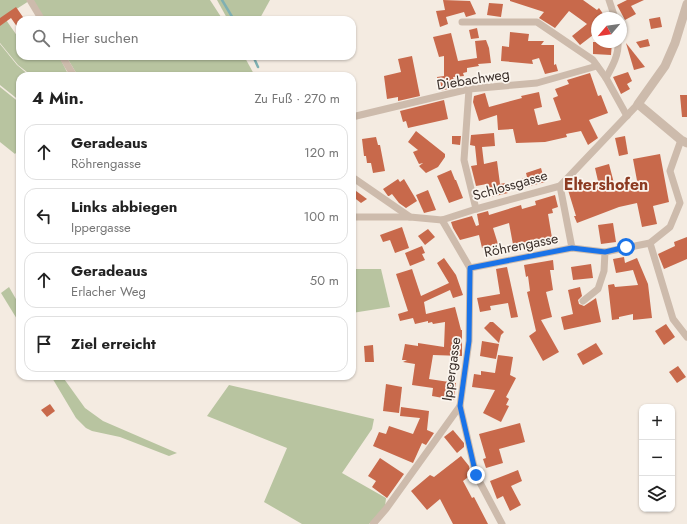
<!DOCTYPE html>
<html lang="de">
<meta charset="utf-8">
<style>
:root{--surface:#fff;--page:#f2f2f2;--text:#222;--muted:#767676;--line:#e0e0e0}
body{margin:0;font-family:Jost,sans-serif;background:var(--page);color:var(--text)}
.controls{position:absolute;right:12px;bottom:12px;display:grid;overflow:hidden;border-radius:8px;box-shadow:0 1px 3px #0004}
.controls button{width:36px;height:36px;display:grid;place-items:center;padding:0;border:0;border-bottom:1px solid var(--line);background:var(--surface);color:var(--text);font:20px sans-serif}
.compass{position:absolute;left:591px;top:12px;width:36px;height:36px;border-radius:50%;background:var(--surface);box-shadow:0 1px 3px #0004;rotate:241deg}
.stop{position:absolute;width:12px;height:12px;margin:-9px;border:3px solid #1a73e8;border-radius:50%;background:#fff}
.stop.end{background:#1a73e8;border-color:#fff;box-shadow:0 1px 4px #0008}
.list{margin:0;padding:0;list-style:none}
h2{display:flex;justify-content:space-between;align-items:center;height:52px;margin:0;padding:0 16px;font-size:17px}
h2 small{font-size:13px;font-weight:400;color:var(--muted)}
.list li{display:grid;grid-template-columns:26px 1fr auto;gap:12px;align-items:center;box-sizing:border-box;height:56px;margin:0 8px 8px;padding:0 8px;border:1px solid var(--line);border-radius:12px}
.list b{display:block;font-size:15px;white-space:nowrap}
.list p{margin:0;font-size:13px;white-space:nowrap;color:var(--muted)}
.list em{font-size:13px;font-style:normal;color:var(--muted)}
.icon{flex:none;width:22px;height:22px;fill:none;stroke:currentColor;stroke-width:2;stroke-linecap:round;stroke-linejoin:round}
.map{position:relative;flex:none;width:687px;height:524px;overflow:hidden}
.search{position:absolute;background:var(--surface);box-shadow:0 1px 3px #0004;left:16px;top:16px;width:340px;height:44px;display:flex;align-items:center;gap:10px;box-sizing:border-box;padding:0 14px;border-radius:12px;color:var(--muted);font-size:15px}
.panel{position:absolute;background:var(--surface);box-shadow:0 1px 3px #0004;left:16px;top:72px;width:340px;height:308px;border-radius:12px}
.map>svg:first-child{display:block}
.green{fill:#b8c4a0}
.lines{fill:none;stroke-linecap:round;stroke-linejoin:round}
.stream{stroke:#7fb0b2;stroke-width:2.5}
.building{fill:#c8694b}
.minor{stroke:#cdbbac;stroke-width:7}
.tertiary{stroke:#cdbbac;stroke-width:9}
.route{stroke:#1a73e8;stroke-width:5}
.labels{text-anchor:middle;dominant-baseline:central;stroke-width:3.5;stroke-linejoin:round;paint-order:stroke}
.street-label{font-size:14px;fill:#3b302b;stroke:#fbf5ee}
.quarter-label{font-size:16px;font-weight:bold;fill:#8c3b22;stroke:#fbf5ee}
</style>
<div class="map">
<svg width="687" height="524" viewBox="0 0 687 524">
<rect width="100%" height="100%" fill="#f4ebe1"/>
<g class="green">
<polygon points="0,0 28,0 29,1 4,17 20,40 20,56 59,56 69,76 32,76 18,65 0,43"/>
<polygon points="33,0 210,0 223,20 45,20"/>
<polygon points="217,0 270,0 259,20 228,20"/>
<polygon points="0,44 17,65 30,76 20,76 20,101 0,85"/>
<polygon points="66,56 244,56 255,76 78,76"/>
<polygon points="0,87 20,103 20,148 15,154 0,142"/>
<polygon points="352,269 381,269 390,307 352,313"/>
<polygon points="9,287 20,306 20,324 1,293"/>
<polygon points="51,376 62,376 85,408 103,421 177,453 169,456 120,437 92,431 86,428 76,418"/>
<polygon points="229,385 374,419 372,429 342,473 386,498 385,507 369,524 302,524 264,502 287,448 207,416"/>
</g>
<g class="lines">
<g class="stream">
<polyline points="222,0 234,20"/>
<polyline points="253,56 258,67"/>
</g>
</g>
<g class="building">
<polygon points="443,0 470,1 476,14 466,17 464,12 446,17 448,24 440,27 436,11 445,10"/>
<polygon points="510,0 583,0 597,10 599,8 606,18 597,18 597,32 580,45 572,36 587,24 569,11 555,28 539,18 544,12 510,1"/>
<polygon points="627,0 644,0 631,6 636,14 625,20 617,5"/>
<polygon points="489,3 503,4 501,17 487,15"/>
<polygon points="16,7 25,20 20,20 20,31 11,18 0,26 0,18"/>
<polygon points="660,17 662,27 651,29 649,19"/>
<polygon points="477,28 479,38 471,39 469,30"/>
<polygon points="510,32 529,34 528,41 544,41 541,45 554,45 554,65 556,64 558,71 545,74 539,58 532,60 533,64 501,61 502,46 509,47"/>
<polygon points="451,33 458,61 477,58 475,41 486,40 489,48 491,63 478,64 479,66 467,68 467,72 463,73 464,76 453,77 456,87 440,91 437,77 444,76 444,56 439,57 433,37"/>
<polygon points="648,39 650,46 640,48 636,42"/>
<polygon points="593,42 612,42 611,55 593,54"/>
<polygon points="626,43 645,67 634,70"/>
<polygon points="412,56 420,96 398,101 398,97 387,99 384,76 401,72 398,59"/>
<polygon points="628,72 632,81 627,84 630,89 621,94 613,77"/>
<polygon points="590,73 598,96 601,95 608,113 589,120 598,138 588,145 581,131 566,134 567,137 545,142 516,143 513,129 498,130 497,115 479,121 473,102 474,96 485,93 489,107 522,98 521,96 539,92 542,107 534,109 538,125 561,120 553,98 558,96 555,89 569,84 567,80"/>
<polygon points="680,95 687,95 687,117 682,117"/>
<polygon points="444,100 448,119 408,128 406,121 403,122 400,111"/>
<polygon points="416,131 445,154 445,157 438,167 426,173 419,166 423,163 419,164 413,152 418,150 408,142"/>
<polygon points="494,133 495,146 482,147 484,164 497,161 500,184 505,183 508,193 491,197 487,184 476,186 471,166 477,165 475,146 470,145 471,135"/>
<polygon points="452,136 461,136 460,145 452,144"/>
<polygon points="625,136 628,154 619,156 615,138"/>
<polygon points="376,137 378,145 380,145 385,171 373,173 371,163 367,163 366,156 364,156 362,139"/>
<polygon points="660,154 669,202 653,206 657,224 642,227 637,203 619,207 577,223 574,216 576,216 568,190 598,181 595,168 609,164 615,187 616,187 618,190 638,186 633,159"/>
<polygon points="541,168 545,182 523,188 521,179 527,177 526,173"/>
<polygon points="451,170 455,180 456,180 463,198 449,203 437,176"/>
<polygon points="398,179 400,182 404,179 417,201 406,208 399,203 392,194 389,196 388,196 383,189"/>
<polygon points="352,188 367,199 361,203 352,196"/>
<polygon points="428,190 436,210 424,213 416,195"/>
<polygon points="555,195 558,207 552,209 553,213 548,214 553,244 514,250 509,223 493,228 498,244 482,248 479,235 460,240 453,228 451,222 472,216 476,226 479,225 477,214 488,211 489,215 521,205 522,209 536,205 535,201"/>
<polygon points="613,223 616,242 601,244 598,225"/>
<polygon points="402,227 409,248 395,253 390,240 383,242 380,235"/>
<polygon points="428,229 435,237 425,245 418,236"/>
<polygon points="687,237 687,259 664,269 658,254 675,246 674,242"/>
<polygon points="422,246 425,253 422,254 425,260 410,266 405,253"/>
<polygon points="624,257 625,263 637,258 648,284 652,318 633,320 633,314 619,317 619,319 612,320 608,285 614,284 615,287 638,285 633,270 616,273 613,259"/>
<polygon points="444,258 456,275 463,295 453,298 450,290 424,302 426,314 455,307 461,330 462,330 462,356 433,355 429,379 456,383 454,400 432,396 433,388 412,385 415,364 403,362 407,360 402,360 405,344 418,346 418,343 444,347 445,322 433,324 432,322 428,323 428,321 415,324 413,318 400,321 398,314 408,311 396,274 412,269 421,296 449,283 437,263"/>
<polygon points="553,260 554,270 550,270 553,290 546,292 552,317 541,320 559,352 543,361 529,336 536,331 527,292 530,291 528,276 526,277 524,265"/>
<polygon points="591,264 593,278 573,280 571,267"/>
<polygon points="507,267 518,317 511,318 508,303 490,306 491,310 480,312 477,298 500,294 496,269"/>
<polygon points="580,287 582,296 578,300 579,304 584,306 596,298 601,322 564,330 561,317 573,314 568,290"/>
<polygon points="490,322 493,322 504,332 501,335 499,343 484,328"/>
<polygon points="666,324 675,337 664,345 655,331"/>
<polygon points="482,341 499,344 496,359 480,356"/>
<polygon points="596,343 603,354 583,365 577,354"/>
<polygon points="373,345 374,362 365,362 364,346"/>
<polygon points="498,355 513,357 510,375 516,378 506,397 509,399 506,405 509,406 501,422 483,413 495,390 472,387 474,374 481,375 481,371 495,373"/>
<polygon points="678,366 686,377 677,383 669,372"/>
<polygon points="386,384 402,387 399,413 383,411"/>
<polygon points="50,404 55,411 47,417 41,410"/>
<polygon points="401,407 429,411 427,430 434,433 426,445 422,443 413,463 373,446 379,432 386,434 389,426 413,434 420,418 400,416"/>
<polygon points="520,423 525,442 499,449 503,463 486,468 483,459 486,458 479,434"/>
<polygon points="453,430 464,443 464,447 457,453 444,437"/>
<polygon points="461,456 469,466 471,475 463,481 472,498 474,497 488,524 453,524 440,499 427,510 411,491 430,475 434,477"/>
<polygon points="380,458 404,474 387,498 372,487 376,481 368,476"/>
<polygon points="518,470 522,481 511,486 521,505 510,511 503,496 497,499 490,481"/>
</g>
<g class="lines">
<g class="minor">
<polyline points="30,0 42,20"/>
<polyline points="609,0 615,18"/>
<polyline points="462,22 537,22 593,60 606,78 627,116"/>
<polyline points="62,56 74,76"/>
<path d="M606 78C612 67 619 55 618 42"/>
<polyline points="469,89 464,160 476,209"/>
<polyline points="352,117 469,89 537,83 597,66"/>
<polyline points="352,177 410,217 442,220 476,209 560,186 638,104"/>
<polyline points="560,186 572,248"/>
<polyline points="352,217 410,217"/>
<polyline points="650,243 673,319 687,337"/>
<polyline points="470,268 572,248 605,252 650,243 670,227 680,203 670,171 681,140"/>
<polyline points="583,301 598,289 604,271 605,252"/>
<polyline points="460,406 476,475 502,524"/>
<polyline points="373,524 386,509 460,406 469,341 470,268 442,220"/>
</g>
<polyline class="tertiary" points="687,4 675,43 665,66 638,104 681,140 687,143"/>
</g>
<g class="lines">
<polyline class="route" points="476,475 460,406 469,341 470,268 572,248 605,252 626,247"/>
</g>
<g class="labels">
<g class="street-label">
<text transform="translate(473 79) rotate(-9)">Diebachweg</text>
<text transform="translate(510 185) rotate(-16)">Schlossgasse</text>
<text transform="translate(521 245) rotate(-11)">Röhrengasse</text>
<text transform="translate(451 369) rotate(-82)">Ippergasse</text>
</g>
<g class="quarter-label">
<text x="606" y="184">Eltershofen</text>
</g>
</g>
</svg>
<div class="controls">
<button>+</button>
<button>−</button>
<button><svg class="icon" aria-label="layers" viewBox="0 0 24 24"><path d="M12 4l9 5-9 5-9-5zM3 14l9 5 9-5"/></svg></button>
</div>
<svg class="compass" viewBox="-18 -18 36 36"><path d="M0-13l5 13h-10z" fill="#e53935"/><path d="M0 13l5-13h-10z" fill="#767676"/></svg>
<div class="stop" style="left:626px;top:247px"></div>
<div class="stop end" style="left:476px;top:475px"></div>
<div class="search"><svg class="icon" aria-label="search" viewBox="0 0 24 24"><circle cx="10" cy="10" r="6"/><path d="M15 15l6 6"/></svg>Hier suchen</div>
<section class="panel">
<h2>4 Min.<small>Zu Fuß · 270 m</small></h2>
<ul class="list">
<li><svg class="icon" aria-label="ahead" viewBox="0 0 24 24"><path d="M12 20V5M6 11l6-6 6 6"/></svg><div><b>Geradeaus</b><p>Röhrengasse</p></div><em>120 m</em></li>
<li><svg class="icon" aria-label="left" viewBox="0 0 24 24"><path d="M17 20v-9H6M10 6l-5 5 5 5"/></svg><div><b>Links abbiegen</b><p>Ippergasse</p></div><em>100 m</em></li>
<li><svg class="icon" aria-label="ahead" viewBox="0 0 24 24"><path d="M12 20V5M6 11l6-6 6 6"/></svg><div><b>Geradeaus</b><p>Erlacher Weg</p></div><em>50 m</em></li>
<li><svg class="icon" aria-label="arrive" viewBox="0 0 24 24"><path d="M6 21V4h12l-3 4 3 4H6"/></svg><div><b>Ziel erreicht</b></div></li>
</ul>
</section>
</div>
